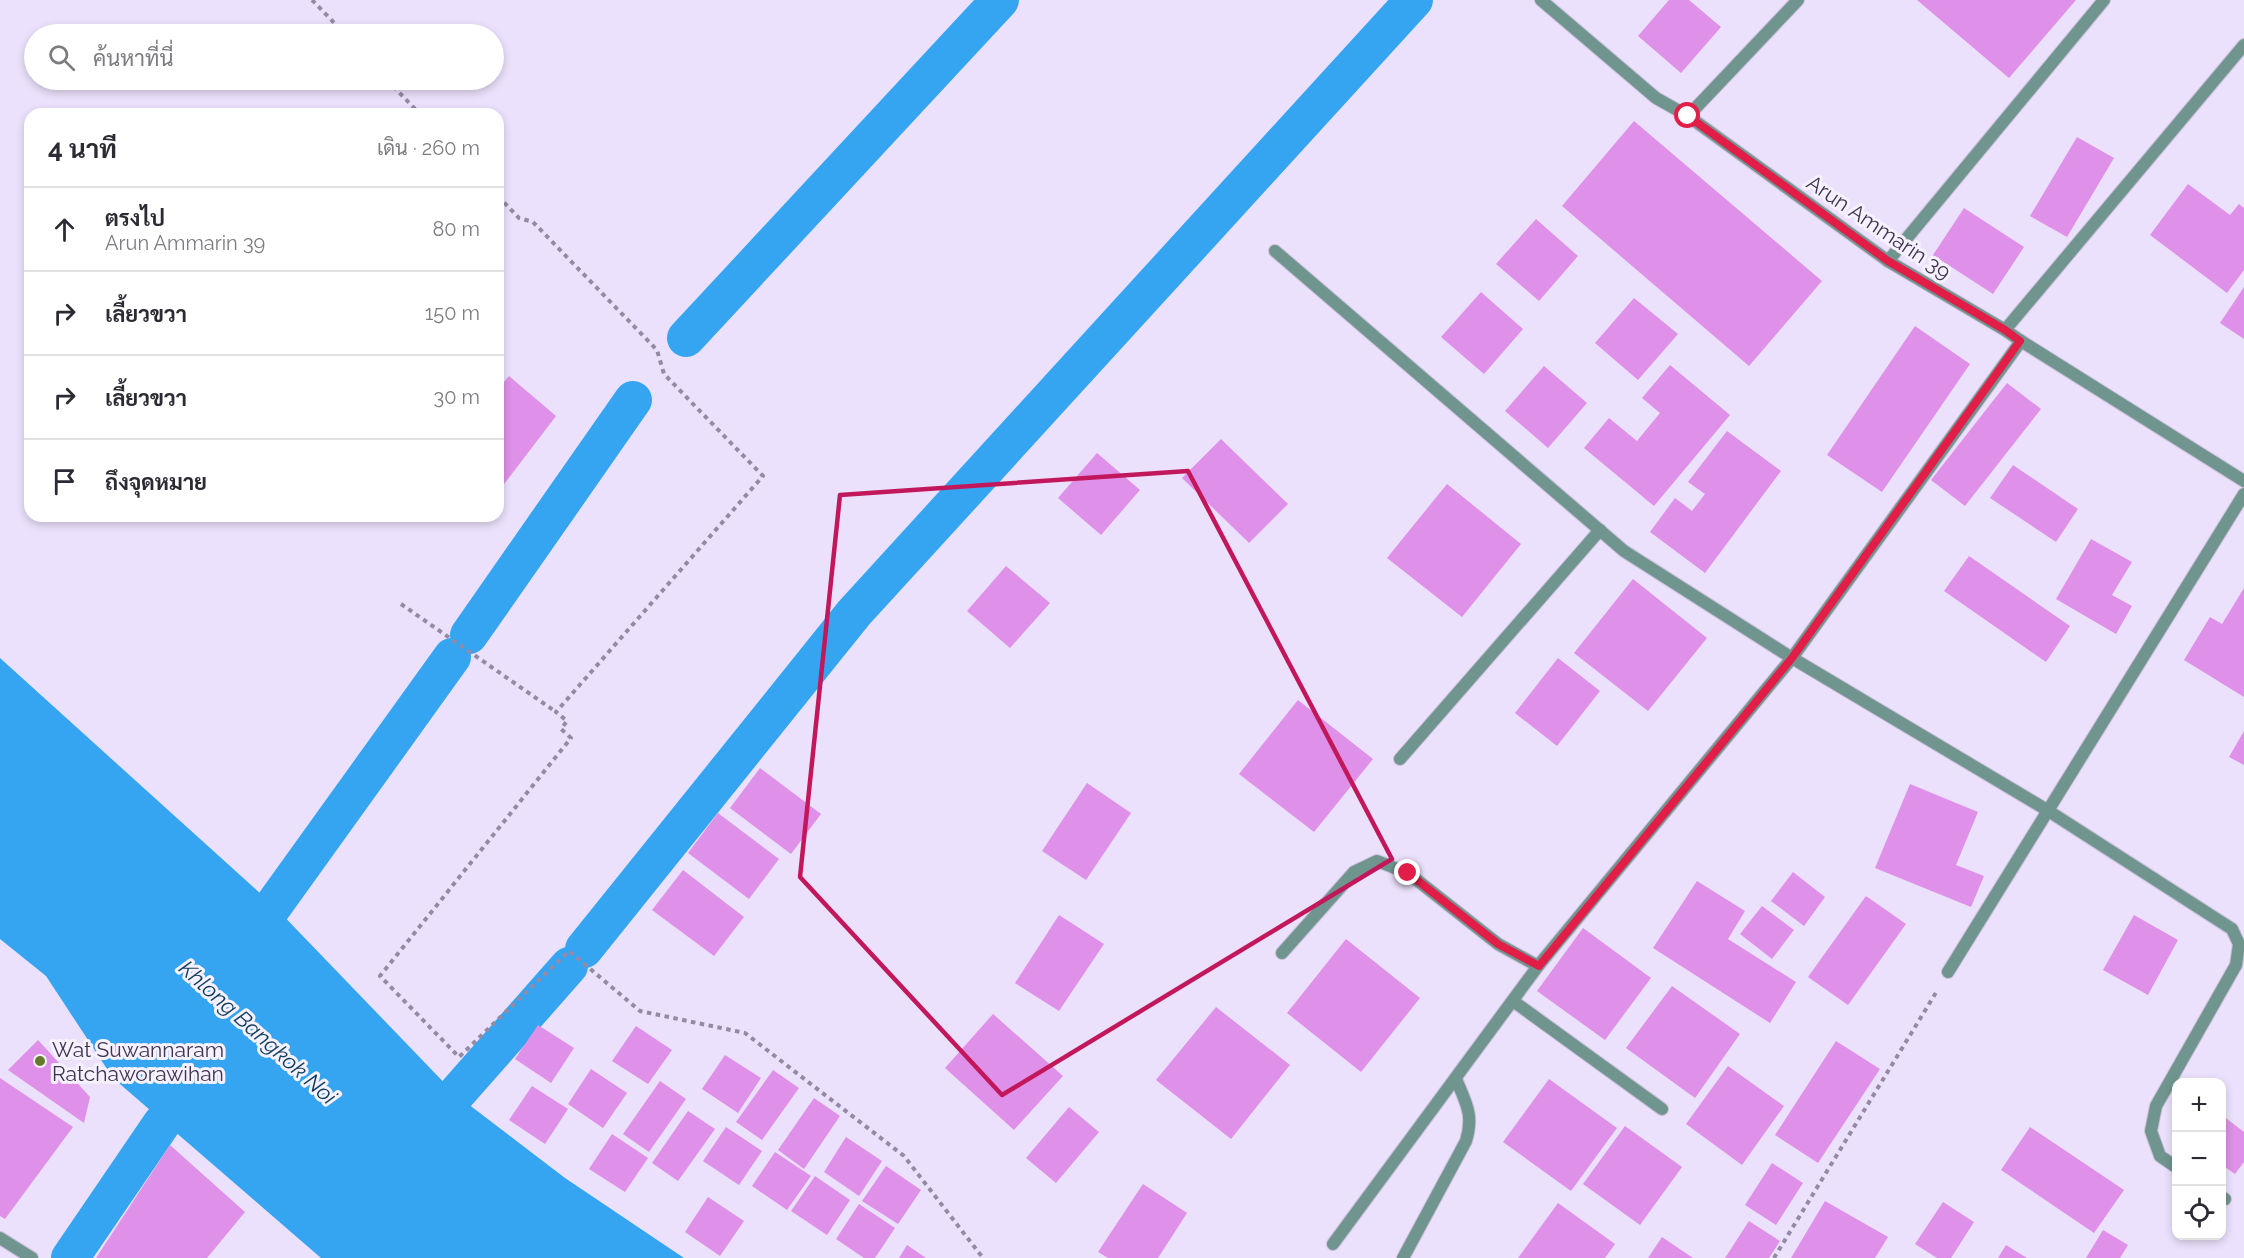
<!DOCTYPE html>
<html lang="th">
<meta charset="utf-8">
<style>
:root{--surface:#fff;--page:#f2f2f3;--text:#2b2b33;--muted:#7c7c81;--line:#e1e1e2}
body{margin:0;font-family:Raleway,Sarabun,sans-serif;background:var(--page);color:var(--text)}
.controls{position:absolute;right:18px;bottom:18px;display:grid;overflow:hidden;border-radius:12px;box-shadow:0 3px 9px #0003}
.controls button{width:54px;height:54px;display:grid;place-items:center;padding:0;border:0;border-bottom:2px solid var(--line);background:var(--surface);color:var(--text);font:30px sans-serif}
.stop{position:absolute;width:18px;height:18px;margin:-14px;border:4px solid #e11d48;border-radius:50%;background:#fff}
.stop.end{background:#e11d48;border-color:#fff;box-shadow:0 2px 6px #0008}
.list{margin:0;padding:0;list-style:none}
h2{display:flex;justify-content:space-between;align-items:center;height:78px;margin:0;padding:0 24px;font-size:26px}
h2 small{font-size:20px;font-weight:400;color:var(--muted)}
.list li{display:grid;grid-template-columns:39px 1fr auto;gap:18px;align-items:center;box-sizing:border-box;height:84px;padding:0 24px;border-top:2px solid var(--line)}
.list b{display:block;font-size:22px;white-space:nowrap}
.list p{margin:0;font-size:20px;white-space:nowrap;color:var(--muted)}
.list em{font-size:20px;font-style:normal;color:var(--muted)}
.icon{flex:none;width:33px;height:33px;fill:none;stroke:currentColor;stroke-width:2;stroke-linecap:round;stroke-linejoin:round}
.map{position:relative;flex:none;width:2244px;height:1258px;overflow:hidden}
.search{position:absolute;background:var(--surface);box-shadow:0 3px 9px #0003;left:24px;top:24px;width:480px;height:66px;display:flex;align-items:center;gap:15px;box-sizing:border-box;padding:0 21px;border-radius:33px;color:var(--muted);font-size:22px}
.panel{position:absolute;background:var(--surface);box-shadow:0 3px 9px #0003;left:24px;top:108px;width:480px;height:414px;border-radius:18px}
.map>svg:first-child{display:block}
.water{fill:#35a5f1}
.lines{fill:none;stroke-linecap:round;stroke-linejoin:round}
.canal{stroke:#35a5f1;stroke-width:38}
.building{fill:#df90e8}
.lane-casing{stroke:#c9bfd9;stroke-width:14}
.street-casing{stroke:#c9bfd9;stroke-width:14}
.path{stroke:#958aa5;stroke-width:4;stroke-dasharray:4.5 4.5;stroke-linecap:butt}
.lane{stroke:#70958f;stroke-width:12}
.street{stroke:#70958f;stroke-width:12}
.route{stroke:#e11d48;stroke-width:8}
.marked{fill:none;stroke:#c2185b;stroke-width:4.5;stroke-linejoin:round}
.poi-dot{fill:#647a2b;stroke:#f6f1fe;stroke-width:2}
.labels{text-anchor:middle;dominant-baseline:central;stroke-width:6;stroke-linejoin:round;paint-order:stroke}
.street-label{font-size:21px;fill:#40354f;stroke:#f6f1fe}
.poi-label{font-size:21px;fill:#40354f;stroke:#f6f1fe;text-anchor:start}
.water-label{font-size:22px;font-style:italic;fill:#0f3c5a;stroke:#f6f1fe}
</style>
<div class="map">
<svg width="2244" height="1258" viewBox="0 0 2244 1258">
<rect width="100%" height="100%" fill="#ebe1fc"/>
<polygon class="water" points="0,658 273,905 455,1094 565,1178 684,1258 321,1258 113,1078 46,976 0,939"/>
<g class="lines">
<g class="canal">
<polyline points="686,338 1000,0"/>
<polyline points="469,635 633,400"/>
<polyline points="243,948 452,657"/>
<polyline points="584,949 854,613 1414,0"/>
<polyline points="421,1134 569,966"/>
<polyline points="70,1258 162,1123 197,1086"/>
</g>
</g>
<g class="building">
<polygon points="1669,0 1689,0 1721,27 1681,73 1638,36"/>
<polygon points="1917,0 2076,0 2009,78"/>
<polygon points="1634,121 1822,281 1749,366 1562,206"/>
<polygon points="2077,137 2114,158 2067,237 2030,216"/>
<polygon points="2188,184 2230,215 2239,204 2244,208 2244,270 2227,293 2150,235"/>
<polygon points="1964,208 2024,247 1993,294 1933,255"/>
<polygon points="1536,219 1578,256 1539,301 1496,264"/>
<polygon points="2244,287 2244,339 2220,323"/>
<polygon points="1481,292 1523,329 1484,374 1441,337"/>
<polygon points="1634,298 1678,334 1638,380 1595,343"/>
<polygon points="1915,326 1970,364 1882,492 1827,455"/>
<polygon points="1670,365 1730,415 1654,506 1584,448 1609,418 1637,441 1660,413 1642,398"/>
<polygon points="1544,366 1587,403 1548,448 1505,411"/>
<polygon points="509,376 556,416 498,492 498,389"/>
<polygon points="2007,383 2041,409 1965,506 1931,480"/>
<polygon points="1727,431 1781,471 1705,573 1650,532 1675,498 1692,511 1705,494 1688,482"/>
<polygon points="1221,439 1288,504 1249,543 1182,478"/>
<polygon points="1097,453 1140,490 1101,535 1058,498"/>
<polygon points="2013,465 2078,509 2056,542 1990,498"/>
<polygon points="1447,484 1521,544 1462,617 1387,558"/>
<polygon points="2091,539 2132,562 2112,595 2132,606 2116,634 2056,599"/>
<polygon points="1969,556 2070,626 2046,662 1944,591"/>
<polygon points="1006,566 1050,603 1010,648 967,611"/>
<polygon points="1633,579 1707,638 1648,711 1574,653"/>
<polygon points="2244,588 2244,697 2184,660 2210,617 2222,624"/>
<polygon points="1558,658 1600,691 1557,746 1515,713"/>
<polygon points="1298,700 1373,759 1314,832 1239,774"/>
<polygon points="2244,731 2244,765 2229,757"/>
<polygon points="760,768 821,814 791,854 730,808"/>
<polygon points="1087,783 1131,813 1086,880 1042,851"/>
<polygon points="1910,784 1978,812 1956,865 1984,876 1971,907 1875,868"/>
<polygon points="718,813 779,859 749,899 688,853"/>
<polygon points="683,870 744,917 714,956 652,910"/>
<polygon points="1793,872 1825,897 1804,926 1771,901"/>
<polygon points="1697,881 1745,911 1728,939 1796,982 1770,1023 1653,948"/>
<polygon points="1866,896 1906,924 1848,1005 1808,977"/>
<polygon points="1762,906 1794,930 1772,959 1740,934"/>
<polygon points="1059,915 1104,944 1059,1011 1015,983"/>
<polygon points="2134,915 2178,940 2148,995 2103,970"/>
<polygon points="1583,928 1651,978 1605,1040 1537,991"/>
<polygon points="1346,939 1420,998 1361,1072 1287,1013"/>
<polygon points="1672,986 1740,1034 1695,1098 1626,1048"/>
<polygon points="1216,1007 1290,1065 1231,1139 1156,1080"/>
<polygon points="993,1014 1063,1076 1014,1130 945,1068"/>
<polygon points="538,1025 574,1048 551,1083 515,1059"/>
<polygon points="636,1026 672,1050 648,1084 612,1061"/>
<polygon points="38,1040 90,1097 84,1123 8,1070"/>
<polygon points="1836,1041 1880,1069 1818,1163 1775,1135"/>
<polygon points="725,1055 761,1078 738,1113 702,1089"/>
<polygon points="1728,1066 1784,1106 1742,1165 1686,1124"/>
<polygon points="591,1069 627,1093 603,1128 568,1104"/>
<polygon points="773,1070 799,1088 762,1140 736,1122"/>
<polygon points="0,1078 73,1127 5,1219 0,1216"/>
<polygon points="1549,1079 1617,1128 1571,1191 1503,1142"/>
<polygon points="660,1081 686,1099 649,1152 623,1134"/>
<polygon points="532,1086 568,1109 545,1144 509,1120"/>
<polygon points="814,1098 840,1116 804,1169 778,1150"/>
<polygon points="1069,1107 1099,1132 1056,1183 1026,1158"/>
<polygon points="688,1111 715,1129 678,1181 652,1163"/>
<polygon points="2222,1115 2244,1132 2244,1162 2235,1174 2222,1165"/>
<polygon points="1625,1126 1682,1167 1640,1225 1583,1184"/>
<polygon points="726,1127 762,1151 739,1185 703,1161"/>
<polygon points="2030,1127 2124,1190 2094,1233 2001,1170"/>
<polygon points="612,1134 648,1158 625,1192 589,1169"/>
<polygon points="846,1137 882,1161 859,1196 824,1172"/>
<polygon points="170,1145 245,1212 207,1258 96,1258"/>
<polygon points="775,1152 811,1176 787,1210 752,1186"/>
<polygon points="1772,1163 1803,1183 1776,1225 1745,1205"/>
<polygon points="886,1166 921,1190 898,1224 862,1201"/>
<polygon points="815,1176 850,1200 827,1235 791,1211"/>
<polygon points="1143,1184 1187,1213 1158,1258 1108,1258 1098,1252"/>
<polygon points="708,1197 744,1221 720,1256 685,1232"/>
<polygon points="1825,1201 1888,1237 1875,1258 1791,1258"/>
<polygon points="1943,1202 1974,1222 1951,1258 1937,1258 1915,1244"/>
<polygon points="1558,1203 1615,1244 1605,1258 1518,1258"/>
<polygon points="859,1204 895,1228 875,1258 864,1258 836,1239"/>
<polygon points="1749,1221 1780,1241 1769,1258 1725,1258"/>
<polygon points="2103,1230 2128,1245 2120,1258 2086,1258"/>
<polygon points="1662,1237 1693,1258 1648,1258"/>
<polygon points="907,1245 926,1258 899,1258"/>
<polygon points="2006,1245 2027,1258 1998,1258"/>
</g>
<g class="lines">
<defs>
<g id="lane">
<polyline points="1400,759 1600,530"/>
<polyline points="0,1238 32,1258"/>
</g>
<g id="street">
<polyline points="1541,0 1656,98 1688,116 1888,261 2005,330 2021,341 2244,481"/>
<polyline points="1688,116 1798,0"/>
<polyline points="1275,251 1624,551 1792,658 2047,810 2232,929 2239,944 2236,965 2156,1106 2151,1131 2160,1156 2176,1167"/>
<polyline points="1888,261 2104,0"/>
<polyline points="2005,330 2244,45"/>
<polyline points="1282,953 1354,872 1377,861 1408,873 1498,944 1538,966"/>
<polyline points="1948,972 2244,494"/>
<polyline points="1513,1001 1662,1109"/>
<polyline points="2222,1197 2225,1199"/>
<polyline points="1333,1244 1538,966 1792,658 2021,341"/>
<path d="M1403 1258 1466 1141C1474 1115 1466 1103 1456 1079"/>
</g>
</defs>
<use href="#lane" class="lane-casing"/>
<use href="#street" class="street-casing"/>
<g class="path">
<polyline points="312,0 345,34"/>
<polyline points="387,80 420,114"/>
<polyline points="498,196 519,218 533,222 657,350 664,374 763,476 556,712 567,721 561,729 571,738 380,976 459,1057 569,951 640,1011 745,1033 904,1156 983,1258"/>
<polyline points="401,604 556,712"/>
<polyline points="1774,1258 1937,991"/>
</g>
<use href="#lane" class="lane"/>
<use href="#street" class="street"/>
</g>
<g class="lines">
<polyline class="route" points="1408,873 1498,944 1539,966 1792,658 2020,341 2005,330 1888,261 1688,116"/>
</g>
<path class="marked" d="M1188 471 1392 859 1002 1095 800 877 840 495Z"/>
<circle class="poi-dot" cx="40" cy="1061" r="6"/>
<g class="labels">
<g class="street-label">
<text transform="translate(1879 227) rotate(34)">Arun Ammarin 39</text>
</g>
<g class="poi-label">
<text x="52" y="1049">Wat Suwannaram<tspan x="52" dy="24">Ratchaworawihan</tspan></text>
</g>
<g class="water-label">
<text transform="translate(258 1032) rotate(42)">Khlong Bangkok Noi</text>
</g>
</g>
</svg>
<div class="controls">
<button>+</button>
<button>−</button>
<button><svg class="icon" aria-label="locate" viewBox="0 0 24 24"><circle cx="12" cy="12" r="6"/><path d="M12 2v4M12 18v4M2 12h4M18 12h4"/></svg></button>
</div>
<div class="stop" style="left:1688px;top:116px"></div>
<div class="stop end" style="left:1408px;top:873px"></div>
<div class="search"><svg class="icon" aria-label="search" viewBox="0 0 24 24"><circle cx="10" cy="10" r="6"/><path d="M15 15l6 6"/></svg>ค้นหาที่นี่</div>
<section class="panel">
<h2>4 นาที<small>เดิน · 260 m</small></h2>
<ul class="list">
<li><svg class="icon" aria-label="ahead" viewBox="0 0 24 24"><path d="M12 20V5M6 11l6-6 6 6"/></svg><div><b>ตรงไป</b><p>Arun Ammarin 39</p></div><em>80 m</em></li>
<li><svg class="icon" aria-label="right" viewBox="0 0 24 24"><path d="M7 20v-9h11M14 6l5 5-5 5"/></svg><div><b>เลี้ยวขวา</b></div><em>150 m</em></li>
<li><svg class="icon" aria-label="right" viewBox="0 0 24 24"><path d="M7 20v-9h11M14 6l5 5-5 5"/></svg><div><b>เลี้ยวขวา</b></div><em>30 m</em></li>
<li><svg class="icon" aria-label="arrive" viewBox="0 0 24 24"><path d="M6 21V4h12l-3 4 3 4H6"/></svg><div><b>ถึงจุดหมาย</b></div></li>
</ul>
</section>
</div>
